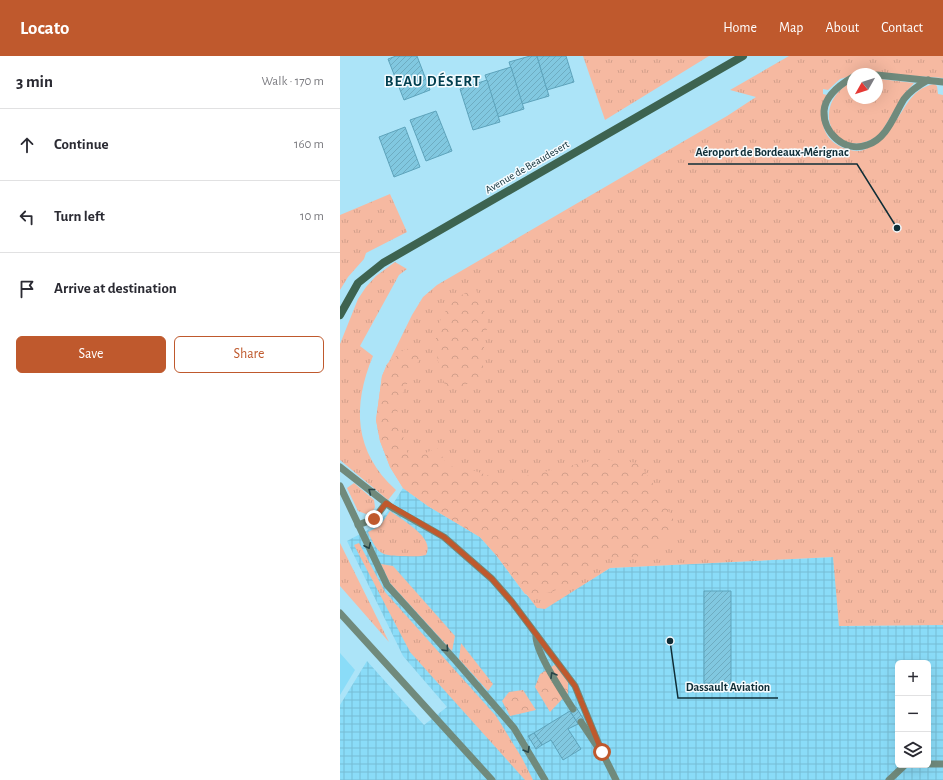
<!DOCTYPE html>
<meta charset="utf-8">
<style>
:root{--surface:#fff;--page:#f2f2f3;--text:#2b2b33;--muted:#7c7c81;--line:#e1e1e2;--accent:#bf592d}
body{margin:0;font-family:"Alegreya Sans",sans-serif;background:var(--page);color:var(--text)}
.controls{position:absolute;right:12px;bottom:12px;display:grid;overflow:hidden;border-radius:6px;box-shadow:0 4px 16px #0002}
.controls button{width:36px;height:36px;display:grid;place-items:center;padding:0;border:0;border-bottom:1px solid var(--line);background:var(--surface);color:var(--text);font:20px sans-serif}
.compass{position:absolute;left:507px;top:12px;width:36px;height:36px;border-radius:50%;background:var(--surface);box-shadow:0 4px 16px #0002;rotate:231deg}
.stop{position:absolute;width:12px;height:12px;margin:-9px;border:3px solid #bf592d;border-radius:50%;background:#fff}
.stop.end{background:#bf592d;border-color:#fff;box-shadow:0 1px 4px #0008}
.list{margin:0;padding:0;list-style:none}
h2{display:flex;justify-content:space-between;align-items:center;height:52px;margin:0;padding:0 16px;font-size:17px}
h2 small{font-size:13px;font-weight:400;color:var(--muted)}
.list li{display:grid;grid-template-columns:26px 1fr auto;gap:12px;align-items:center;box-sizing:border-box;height:72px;padding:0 16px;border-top:1px solid var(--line)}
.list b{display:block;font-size:15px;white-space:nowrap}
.list em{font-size:13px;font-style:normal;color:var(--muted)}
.actions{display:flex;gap:8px;padding:12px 16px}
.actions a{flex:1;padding:9px 0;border:1px solid var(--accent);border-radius:6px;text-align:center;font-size:14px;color:var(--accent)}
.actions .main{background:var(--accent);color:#fff}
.icon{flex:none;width:22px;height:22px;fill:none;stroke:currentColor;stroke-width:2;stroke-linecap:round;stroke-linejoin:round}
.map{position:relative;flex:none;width:603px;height:724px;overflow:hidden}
header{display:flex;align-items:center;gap:24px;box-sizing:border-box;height:56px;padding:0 20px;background:var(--accent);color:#fff}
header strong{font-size:19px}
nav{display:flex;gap:22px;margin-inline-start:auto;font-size:14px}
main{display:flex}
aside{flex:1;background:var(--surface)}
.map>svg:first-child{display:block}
.built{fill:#8adcf8}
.industrial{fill:url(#industrial-grid);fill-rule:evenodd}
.grass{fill:url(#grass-tufts)}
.forest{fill:url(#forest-crowns)}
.building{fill:url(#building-hatch);stroke:#5da3bb}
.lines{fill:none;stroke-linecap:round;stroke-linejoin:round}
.lane{stroke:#708a7c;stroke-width:7}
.secondary{stroke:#3d6350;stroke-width:8}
.oneway{stroke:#284548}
.route{stroke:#bf592d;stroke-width:5}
.labels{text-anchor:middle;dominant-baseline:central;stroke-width:3;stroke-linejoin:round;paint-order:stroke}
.street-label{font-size:11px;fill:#102e37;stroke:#f6fcff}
.district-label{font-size:15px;font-weight:bold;letter-spacing:1px;fill:#003e4f;stroke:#f6fcff}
.leader{fill:none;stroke:#102e37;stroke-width:1.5}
.callout-dot{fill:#102e37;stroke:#f6fcff;stroke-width:1.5}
.callout-label{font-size:12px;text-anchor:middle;font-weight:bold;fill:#102e37;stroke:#f6fcff;stroke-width:3;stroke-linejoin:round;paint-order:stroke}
</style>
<header>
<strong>Locato</strong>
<nav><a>Home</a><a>Map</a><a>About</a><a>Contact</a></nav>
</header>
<main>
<aside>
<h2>3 min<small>Walk · 170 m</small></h2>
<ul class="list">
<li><svg class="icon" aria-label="ahead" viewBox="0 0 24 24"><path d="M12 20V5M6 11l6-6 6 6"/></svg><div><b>Continue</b></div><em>160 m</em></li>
<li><svg class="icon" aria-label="left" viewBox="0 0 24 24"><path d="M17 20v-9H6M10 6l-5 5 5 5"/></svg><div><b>Turn left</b></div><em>10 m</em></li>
<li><svg class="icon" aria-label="arrive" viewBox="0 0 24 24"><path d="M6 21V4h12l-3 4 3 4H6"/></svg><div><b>Arrive at destination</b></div></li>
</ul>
<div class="actions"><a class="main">Save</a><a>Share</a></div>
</aside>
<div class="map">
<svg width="603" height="724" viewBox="0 0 603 724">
<defs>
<pattern id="industrial-grid" width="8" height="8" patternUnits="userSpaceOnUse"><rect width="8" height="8" fill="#8adcf8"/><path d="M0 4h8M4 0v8" fill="none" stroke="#76bdd5"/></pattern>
<pattern id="grass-tufts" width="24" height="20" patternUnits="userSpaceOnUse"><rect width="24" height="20" fill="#f6b9a1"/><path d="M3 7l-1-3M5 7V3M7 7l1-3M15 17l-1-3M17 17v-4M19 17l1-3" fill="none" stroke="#d29f8b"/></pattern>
<pattern id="forest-crowns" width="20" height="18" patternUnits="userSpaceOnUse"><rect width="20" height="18" fill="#f6b9a1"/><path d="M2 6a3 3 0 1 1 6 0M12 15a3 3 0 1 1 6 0" fill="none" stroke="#d29f8b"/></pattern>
<pattern id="building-hatch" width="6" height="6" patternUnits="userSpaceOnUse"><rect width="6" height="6" fill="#81c8e0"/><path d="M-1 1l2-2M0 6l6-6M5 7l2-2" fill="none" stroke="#6eacc1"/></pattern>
</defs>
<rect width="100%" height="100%" fill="#ace4f8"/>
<polygon class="built" points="0,597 15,614 0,639"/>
<path class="industrial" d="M63 432 88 450 140 481 156 499 185 538 205 552 270 512 494 501 499 570 603 569V724H0V649L27 605 84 669 107 651 63 600 7 485 37 469 51 451ZM558 607H588V709H558Z"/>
<g class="grass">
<polygon points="243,0 369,0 265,64"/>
<path d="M449 0H603V22L524 16 500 23 488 34 483 33V38L487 39C480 47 481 68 486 77 492 90 514 99 526 93 535 88 554 69 559 60 569 45 575 32 594 28L597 30 598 38 603 39V569L499 570 493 501 270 512 205 553 197 552 156 499 140 481 88 450 63 432 50 411 40 385 36 364 42 320 72 259 83 241 97 229 387 60 416 41 390 34Z"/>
<path d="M540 23 574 27 565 37 540 78C497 111 465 50 513 25V42H537V31L539 32Z"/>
<polygon points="50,138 67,176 26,197 24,203 8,221 0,234 0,159"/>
<path d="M55 206 67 213 59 219 20 290 33 300C12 350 14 396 56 434L48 444 0 404V288L18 243 26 231 36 220Z"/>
<polygon points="14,427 34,444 35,451 33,455 26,458 18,455 7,432"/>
<path d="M50 455C62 464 96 482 86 499 80 501 71 500 64 500 40 500 38 498 28 476L40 470Z"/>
<polygon points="0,487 49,586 0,530"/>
<polygon points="19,487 45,536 156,660 182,702 193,724 185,724 70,596 14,489"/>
<polygon points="41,508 53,510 115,580 112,595 50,527"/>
<polygon points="121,587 153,628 148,635 119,603"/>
</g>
<g class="forest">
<path d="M135 231 148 265 143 298V318L124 330 106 332C96 301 87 274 112 247 117 241 127 236 135 231Z"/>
<polygon points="66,292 80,302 63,336 57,357 68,399 81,399 97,392 108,410 129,413 165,425 259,403 299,407 320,438 339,474 312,496 277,507 271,500 259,504 249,517 214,535 195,540 185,538 156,499 140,481 88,450 63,432 50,411 40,385 36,364 42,320 47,308"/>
<polygon points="216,608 228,622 228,637 210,656 195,631 200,618"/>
<polygon points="183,634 196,654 170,660 162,645 169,636"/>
</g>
<g class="building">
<polygon points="56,0 77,0 90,34 64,44 48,3"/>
<polygon points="190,0 197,0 209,40 182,48 169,6"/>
<polygon points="197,0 226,0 234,26 207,34"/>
<polygon points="171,11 184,53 158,61 145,19"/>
<polygon points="147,24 160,66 133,74 120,33"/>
<polygon points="96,55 112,95 86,105 70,64"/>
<polygon points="65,71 80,111 54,121 39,81"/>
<polygon points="364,535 391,535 391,628 364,627"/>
<polygon points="236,651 244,664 238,668 230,655"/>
<polygon points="230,655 238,668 228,673 241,693 223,704 211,684 202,689 194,677"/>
<polygon points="194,677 202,689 196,693 188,680"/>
</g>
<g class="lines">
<g class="lane">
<polyline points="537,19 603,26"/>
<path d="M513 21C501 28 485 39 484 55 483 77 505 97 527 89 547 83 554 59 564 43 570 35 579 29 588 24"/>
<polyline points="0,411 51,451 104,481 152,523 172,546 235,630 262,696 276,724"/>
<polyline points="0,430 47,529 115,604 174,672 205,724"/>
<polyline points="18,469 34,463 46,447"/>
<polyline points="0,557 152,724"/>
<path d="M196 579C195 596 223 637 233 653"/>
<polyline points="241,666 257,690"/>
<polyline points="588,708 603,708"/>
<polyline points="549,724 565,709"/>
</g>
<polyline class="secondary" points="0,259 18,227 43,207 403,0"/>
</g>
<defs><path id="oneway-chevron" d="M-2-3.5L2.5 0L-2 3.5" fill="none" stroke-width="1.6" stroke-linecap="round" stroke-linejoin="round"/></defs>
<g class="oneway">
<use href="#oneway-chevron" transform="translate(31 435) rotate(-142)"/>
<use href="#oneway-chevron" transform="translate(28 490) rotate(65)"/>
<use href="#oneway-chevron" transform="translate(106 593) rotate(47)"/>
<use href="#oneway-chevron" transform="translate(213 619) rotate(-120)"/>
<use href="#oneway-chevron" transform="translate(187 694) rotate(60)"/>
</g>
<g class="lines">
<polyline class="route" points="34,463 46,447 104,481 152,523 172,546 235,630 262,696"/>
</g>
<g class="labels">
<g class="street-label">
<text transform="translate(187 111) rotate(-30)">Avenue de Beaudesert</text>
</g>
<g class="district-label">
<text x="93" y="25">BEAU DÉSERT</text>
</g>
</g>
<path class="leader" d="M557 172L517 108H348M330 585L338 642H438"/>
<g class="callout-dot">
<circle cx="557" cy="172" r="4"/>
<circle cx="330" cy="585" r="4"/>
</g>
<g class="callout-label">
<text x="432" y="100">Aéroport de Bordeaux-Mérignac</text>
<text x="388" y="635">Dassault Aviation</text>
</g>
</svg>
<div class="controls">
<button>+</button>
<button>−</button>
<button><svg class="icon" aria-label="layers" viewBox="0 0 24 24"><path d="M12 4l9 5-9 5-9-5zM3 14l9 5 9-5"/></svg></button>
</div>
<svg class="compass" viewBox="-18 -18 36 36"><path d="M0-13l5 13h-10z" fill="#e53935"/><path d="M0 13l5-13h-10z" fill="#7c7c81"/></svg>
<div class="stop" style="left:262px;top:696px"></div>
<div class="stop end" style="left:34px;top:463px"></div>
</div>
</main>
